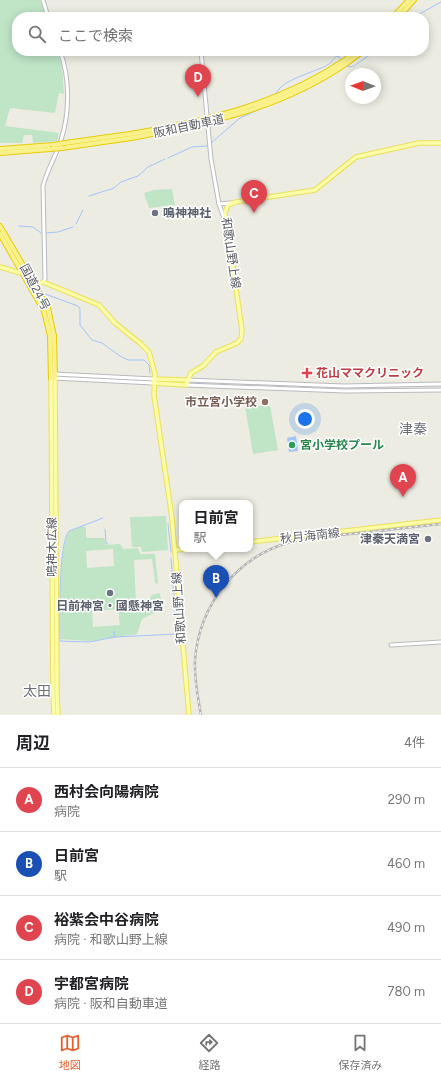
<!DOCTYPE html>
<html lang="ja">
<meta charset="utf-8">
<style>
:root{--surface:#fff;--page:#f2f2f2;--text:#202124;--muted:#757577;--line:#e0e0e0;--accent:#e36131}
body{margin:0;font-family:Figtree,"Noto Sans JP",sans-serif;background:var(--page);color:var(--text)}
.compass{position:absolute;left:345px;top:68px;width:36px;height:36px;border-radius:50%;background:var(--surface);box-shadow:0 2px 10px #0003;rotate:271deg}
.you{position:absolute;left:305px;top:419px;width:14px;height:14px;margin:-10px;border:3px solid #fff;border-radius:50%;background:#1a73e8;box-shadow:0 0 0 6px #1a73e833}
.badge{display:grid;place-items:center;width:26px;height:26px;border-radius:50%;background:var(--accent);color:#fff;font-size:13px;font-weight:700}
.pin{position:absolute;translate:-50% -33px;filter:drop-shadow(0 1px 2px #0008)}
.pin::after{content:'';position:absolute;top:21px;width:14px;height:12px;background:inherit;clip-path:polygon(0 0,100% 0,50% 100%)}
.popup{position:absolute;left:179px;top:500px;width:74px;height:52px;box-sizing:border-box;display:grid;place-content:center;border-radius:8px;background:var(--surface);filter:drop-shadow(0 1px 3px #0005);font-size:13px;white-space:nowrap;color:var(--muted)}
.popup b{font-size:15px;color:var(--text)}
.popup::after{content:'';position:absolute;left:50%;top:100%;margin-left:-8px;border:8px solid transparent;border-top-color:var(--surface)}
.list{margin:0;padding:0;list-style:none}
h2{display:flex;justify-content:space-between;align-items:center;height:52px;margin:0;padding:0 16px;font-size:17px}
h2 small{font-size:13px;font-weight:400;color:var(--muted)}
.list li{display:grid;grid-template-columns:26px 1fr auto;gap:12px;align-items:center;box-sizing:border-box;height:64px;padding:0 16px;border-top:1px solid var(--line)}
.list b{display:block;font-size:15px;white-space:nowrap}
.list p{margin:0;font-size:13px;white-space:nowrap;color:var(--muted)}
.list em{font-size:13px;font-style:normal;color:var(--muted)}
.icon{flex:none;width:22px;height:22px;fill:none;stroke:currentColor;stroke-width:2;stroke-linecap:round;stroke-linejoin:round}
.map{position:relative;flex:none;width:441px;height:715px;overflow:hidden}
.search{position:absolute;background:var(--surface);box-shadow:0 2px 10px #0003;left:12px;right:12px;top:12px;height:44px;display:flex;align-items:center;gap:10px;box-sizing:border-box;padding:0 14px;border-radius:16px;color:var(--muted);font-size:15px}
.sheet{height:308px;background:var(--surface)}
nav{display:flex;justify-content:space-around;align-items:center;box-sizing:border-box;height:56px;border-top:1px solid var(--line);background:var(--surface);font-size:11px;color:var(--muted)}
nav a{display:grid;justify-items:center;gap:2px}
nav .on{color:var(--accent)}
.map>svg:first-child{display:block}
.medical{fill:#fae5dd}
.green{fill:#bfe4c6;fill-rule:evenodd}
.water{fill:#a2c4fc}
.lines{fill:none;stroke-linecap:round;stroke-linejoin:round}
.stream{stroke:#a2c4fc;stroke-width:1}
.minor-casing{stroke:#b9bac0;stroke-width:5}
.major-casing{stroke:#ecdf5b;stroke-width:5.5}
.highway-casing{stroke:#e7cb08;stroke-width:6}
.minor{stroke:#fff;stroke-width:3}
.major{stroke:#fafca7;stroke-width:3.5}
.highway{stroke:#f9f28c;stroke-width:4}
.rail-casing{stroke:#b5b5b6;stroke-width:2.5}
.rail{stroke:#fff;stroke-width:1;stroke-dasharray:3;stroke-linecap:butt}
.highway-bridge-casing{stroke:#e7cb08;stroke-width:6;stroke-linecap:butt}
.highway-bridge{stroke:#f9f28c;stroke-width:4}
.worship-dot{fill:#6b7280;stroke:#fff;stroke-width:1.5}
.health-dot{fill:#e0444e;stroke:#fff;stroke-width:1.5}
.education-dot{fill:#8d6e63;stroke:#fff;stroke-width:1.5}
.leisure-dot{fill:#2e9e5b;stroke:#fff;stroke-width:1.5}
.labels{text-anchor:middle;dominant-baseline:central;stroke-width:3;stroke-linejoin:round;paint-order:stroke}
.street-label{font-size:12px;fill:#5a5c62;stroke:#fff}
.worship-label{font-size:12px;font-weight:bold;fill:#5b616d;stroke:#fff;text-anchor:start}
.health-label{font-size:12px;font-weight:bold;fill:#be3a42;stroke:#fff;text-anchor:start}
.education-label{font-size:12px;font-weight:bold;fill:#785e54;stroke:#fff;text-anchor:end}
.leisure-label{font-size:12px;font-weight:bold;fill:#27864d;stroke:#fff;text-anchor:start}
.quarter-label{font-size:14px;fill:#6b6e74;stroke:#fff}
</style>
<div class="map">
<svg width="441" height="715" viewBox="0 0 441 715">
<rect width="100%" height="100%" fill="#edece2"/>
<polygon class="medical" points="310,365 314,379 304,381 301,367"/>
<g class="green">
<polygon points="0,0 40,0 46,17 17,17 17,51 57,51 62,66 64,94 59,93 55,113 10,108 5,126 59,133 57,141 33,143 32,135 24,135 22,143 0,143"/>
<polygon points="172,189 175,205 149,208 144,193 153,190"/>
<polygon points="245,406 270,406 278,450 253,454"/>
<polygon points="166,516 168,550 142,552 141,547 132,547 130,517"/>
<path d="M83 526 86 528V537L88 538H104L106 545 120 544 123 549 138 548 140 554H155L158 584 155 583 152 559 134 560 136 603 149 608 151 595 160 593 162 609 142 619 137 634 90 641 61 639C61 619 58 543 70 531ZM113 549 114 566 87 568 86 551ZM118 609 120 625 93 627 92 611Z"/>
</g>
<polygon class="water" points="296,436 298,451 289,452 287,438"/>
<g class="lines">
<g class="stream">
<polyline points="414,17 441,2"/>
<polyline points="346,65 349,67 354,66 375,51"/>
<path d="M276 94C281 79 317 72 329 64 333 62 333 57 338 56L342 61"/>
<polyline points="211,143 240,118 269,105"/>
<polyline points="168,158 192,147 207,146"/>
<polyline points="89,196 114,188 121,182 138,176 148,167 165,159"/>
<polyline points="76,224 83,210"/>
<polyline points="19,226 33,227 41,233"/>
<polyline points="46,233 58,232 73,227"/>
<polyline points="45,294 78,306 80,309 80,325 92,340 102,343 120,356 128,360 144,360 149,365 150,373"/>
<path d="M103 518 69 531C58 544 60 621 60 641L89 642 115 637"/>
<polyline points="168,524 171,552"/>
<polyline points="105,529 106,543 108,544"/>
<polyline points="171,558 176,626"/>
<polyline points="114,631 115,637 176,634 176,628"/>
</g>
<defs>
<g id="minor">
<polyline points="43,0 48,17"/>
<polyline points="201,51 211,159 219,204 225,221"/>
<polyline points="219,204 231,203"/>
<path d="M43 282 45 279 43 186C47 170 56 156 61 140 70 112 70 78 60 51"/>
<polyline points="54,374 154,379"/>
<polyline points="53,378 153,383"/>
<polyline points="187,380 344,386 441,384"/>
<polyline points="186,385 345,391 441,390"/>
<polyline points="391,645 441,642"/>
</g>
<g id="major">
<polyline points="0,267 24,274 28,272"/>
<polyline points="32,286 43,282 99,305 115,323 141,344 149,352 155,374 154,395 172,518 189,715"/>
<polyline points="51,378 53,693 54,715"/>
<polyline points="55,378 57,694 58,715"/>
<polyline points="154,379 187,380"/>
<polyline points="153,383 186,385 191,373 203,366 216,352 237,343 241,339 242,330 225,213 228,205 236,202 315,190 356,157 419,143 441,143"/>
<polyline points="250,542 441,520"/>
<polyline points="175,550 188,549"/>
</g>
<g id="highway">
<polyline points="393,17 409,0"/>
<polyline points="399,17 414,0"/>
<polyline points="345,60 356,51"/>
<polyline points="347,63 363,51"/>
<polyline points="65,143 130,134"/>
<polyline points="62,148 131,138"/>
<polyline points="0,149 53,145"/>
<polyline points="0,153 50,149"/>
<polyline points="0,226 48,308 54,336 55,378"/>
<polyline points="0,234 44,311 50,336 51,378"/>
</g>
</defs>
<use href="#minor" class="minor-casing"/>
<use href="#major" class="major-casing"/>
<use href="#highway" class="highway-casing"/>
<use href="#minor" class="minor"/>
<use href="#major" class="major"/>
<use href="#highway" class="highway"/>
<defs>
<path id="rail" d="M201 715C198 697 194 679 195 660 199 607 234 559 287 543 307 537 329 536 350 534 380 531 411 527 441 524"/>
</defs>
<use href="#rail" class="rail-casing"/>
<use href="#rail" class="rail"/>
<defs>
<g id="highway-bridge">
<path d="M130 134C207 121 280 104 345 60"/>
<path d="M131 138C208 124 282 108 347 63"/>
<polyline points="53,145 65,143"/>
<polyline points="50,149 62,148"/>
</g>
</defs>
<use href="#highway-bridge" class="highway-bridge-casing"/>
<use href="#highway-bridge" class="highway-bridge"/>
</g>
<g class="worship-dot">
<circle cx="155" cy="213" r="4"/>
<circle cx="428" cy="539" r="4"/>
<circle cx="110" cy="593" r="4"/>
</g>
<path class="health-dot" d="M305 367h4v4h4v4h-4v4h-4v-4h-4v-4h4z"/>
<circle class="education-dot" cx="265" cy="402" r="4"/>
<circle class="leisure-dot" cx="292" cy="445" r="4"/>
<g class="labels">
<g class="street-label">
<text transform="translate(189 126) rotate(-12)">阪和自動車道</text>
<text transform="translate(231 253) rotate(82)">和歌山野上線</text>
<text transform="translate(35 287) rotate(62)">国道24号</text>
<text transform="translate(310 536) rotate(-6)">秋月海南線</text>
<text transform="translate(52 547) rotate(-90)">鳴神木広線</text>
<text transform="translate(179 608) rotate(-94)">和歌山野上線</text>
</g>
<g class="worship-label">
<text x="163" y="213">鳴神神社</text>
<text x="420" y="539" text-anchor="end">津秦天満宮</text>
<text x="110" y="606" text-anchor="middle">日前神宮・國懸神宮</text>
</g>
<g class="health-label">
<text x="316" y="373">花山ママクリニック</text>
</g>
<g class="education-label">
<text x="257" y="402">市立宮小学校</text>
</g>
<g class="leisure-label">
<text x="300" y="445">宮小学校プール</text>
</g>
<g class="quarter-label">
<text x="413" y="429">津秦</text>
<text x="37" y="691">太田</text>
</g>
</g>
</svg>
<svg class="compass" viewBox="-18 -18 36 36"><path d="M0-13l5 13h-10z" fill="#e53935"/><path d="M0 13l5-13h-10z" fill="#757577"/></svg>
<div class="you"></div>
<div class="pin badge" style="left:403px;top:497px;background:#e0444e">A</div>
<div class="pin badge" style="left:216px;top:598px;background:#1a4fb4">B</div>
<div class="popup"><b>日前宮</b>駅</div>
<div class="pin badge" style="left:254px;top:213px;background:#e0444e">C</div>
<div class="pin badge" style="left:198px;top:97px;background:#e0444e">D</div>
<div class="search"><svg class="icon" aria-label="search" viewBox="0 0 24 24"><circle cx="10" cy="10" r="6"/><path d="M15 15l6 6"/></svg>ここで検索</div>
</div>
<section class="sheet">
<h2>周辺<small>4件</small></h2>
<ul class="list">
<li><span class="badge" style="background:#e0444e">A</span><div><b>西村会向陽病院</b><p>病院</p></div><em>290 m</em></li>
<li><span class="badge" style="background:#1a4fb4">B</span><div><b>日前宮</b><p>駅</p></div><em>460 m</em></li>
<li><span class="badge" style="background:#e0444e">C</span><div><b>裕紫会中谷病院</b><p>病院 · 和歌山野上線</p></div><em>490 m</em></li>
<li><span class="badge" style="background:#e0444e">D</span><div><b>宇都宮病院</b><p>病院 · 阪和自動車道</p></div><em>780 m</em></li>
</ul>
</section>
<nav>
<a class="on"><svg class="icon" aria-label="map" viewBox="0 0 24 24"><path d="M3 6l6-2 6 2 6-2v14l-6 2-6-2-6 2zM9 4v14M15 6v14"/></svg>地図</a>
<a><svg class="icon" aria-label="directions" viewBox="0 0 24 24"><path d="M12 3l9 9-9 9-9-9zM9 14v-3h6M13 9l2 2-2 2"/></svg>経路</a>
<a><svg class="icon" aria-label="saved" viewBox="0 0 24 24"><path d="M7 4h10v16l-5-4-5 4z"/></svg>保存済み</a>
</nav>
